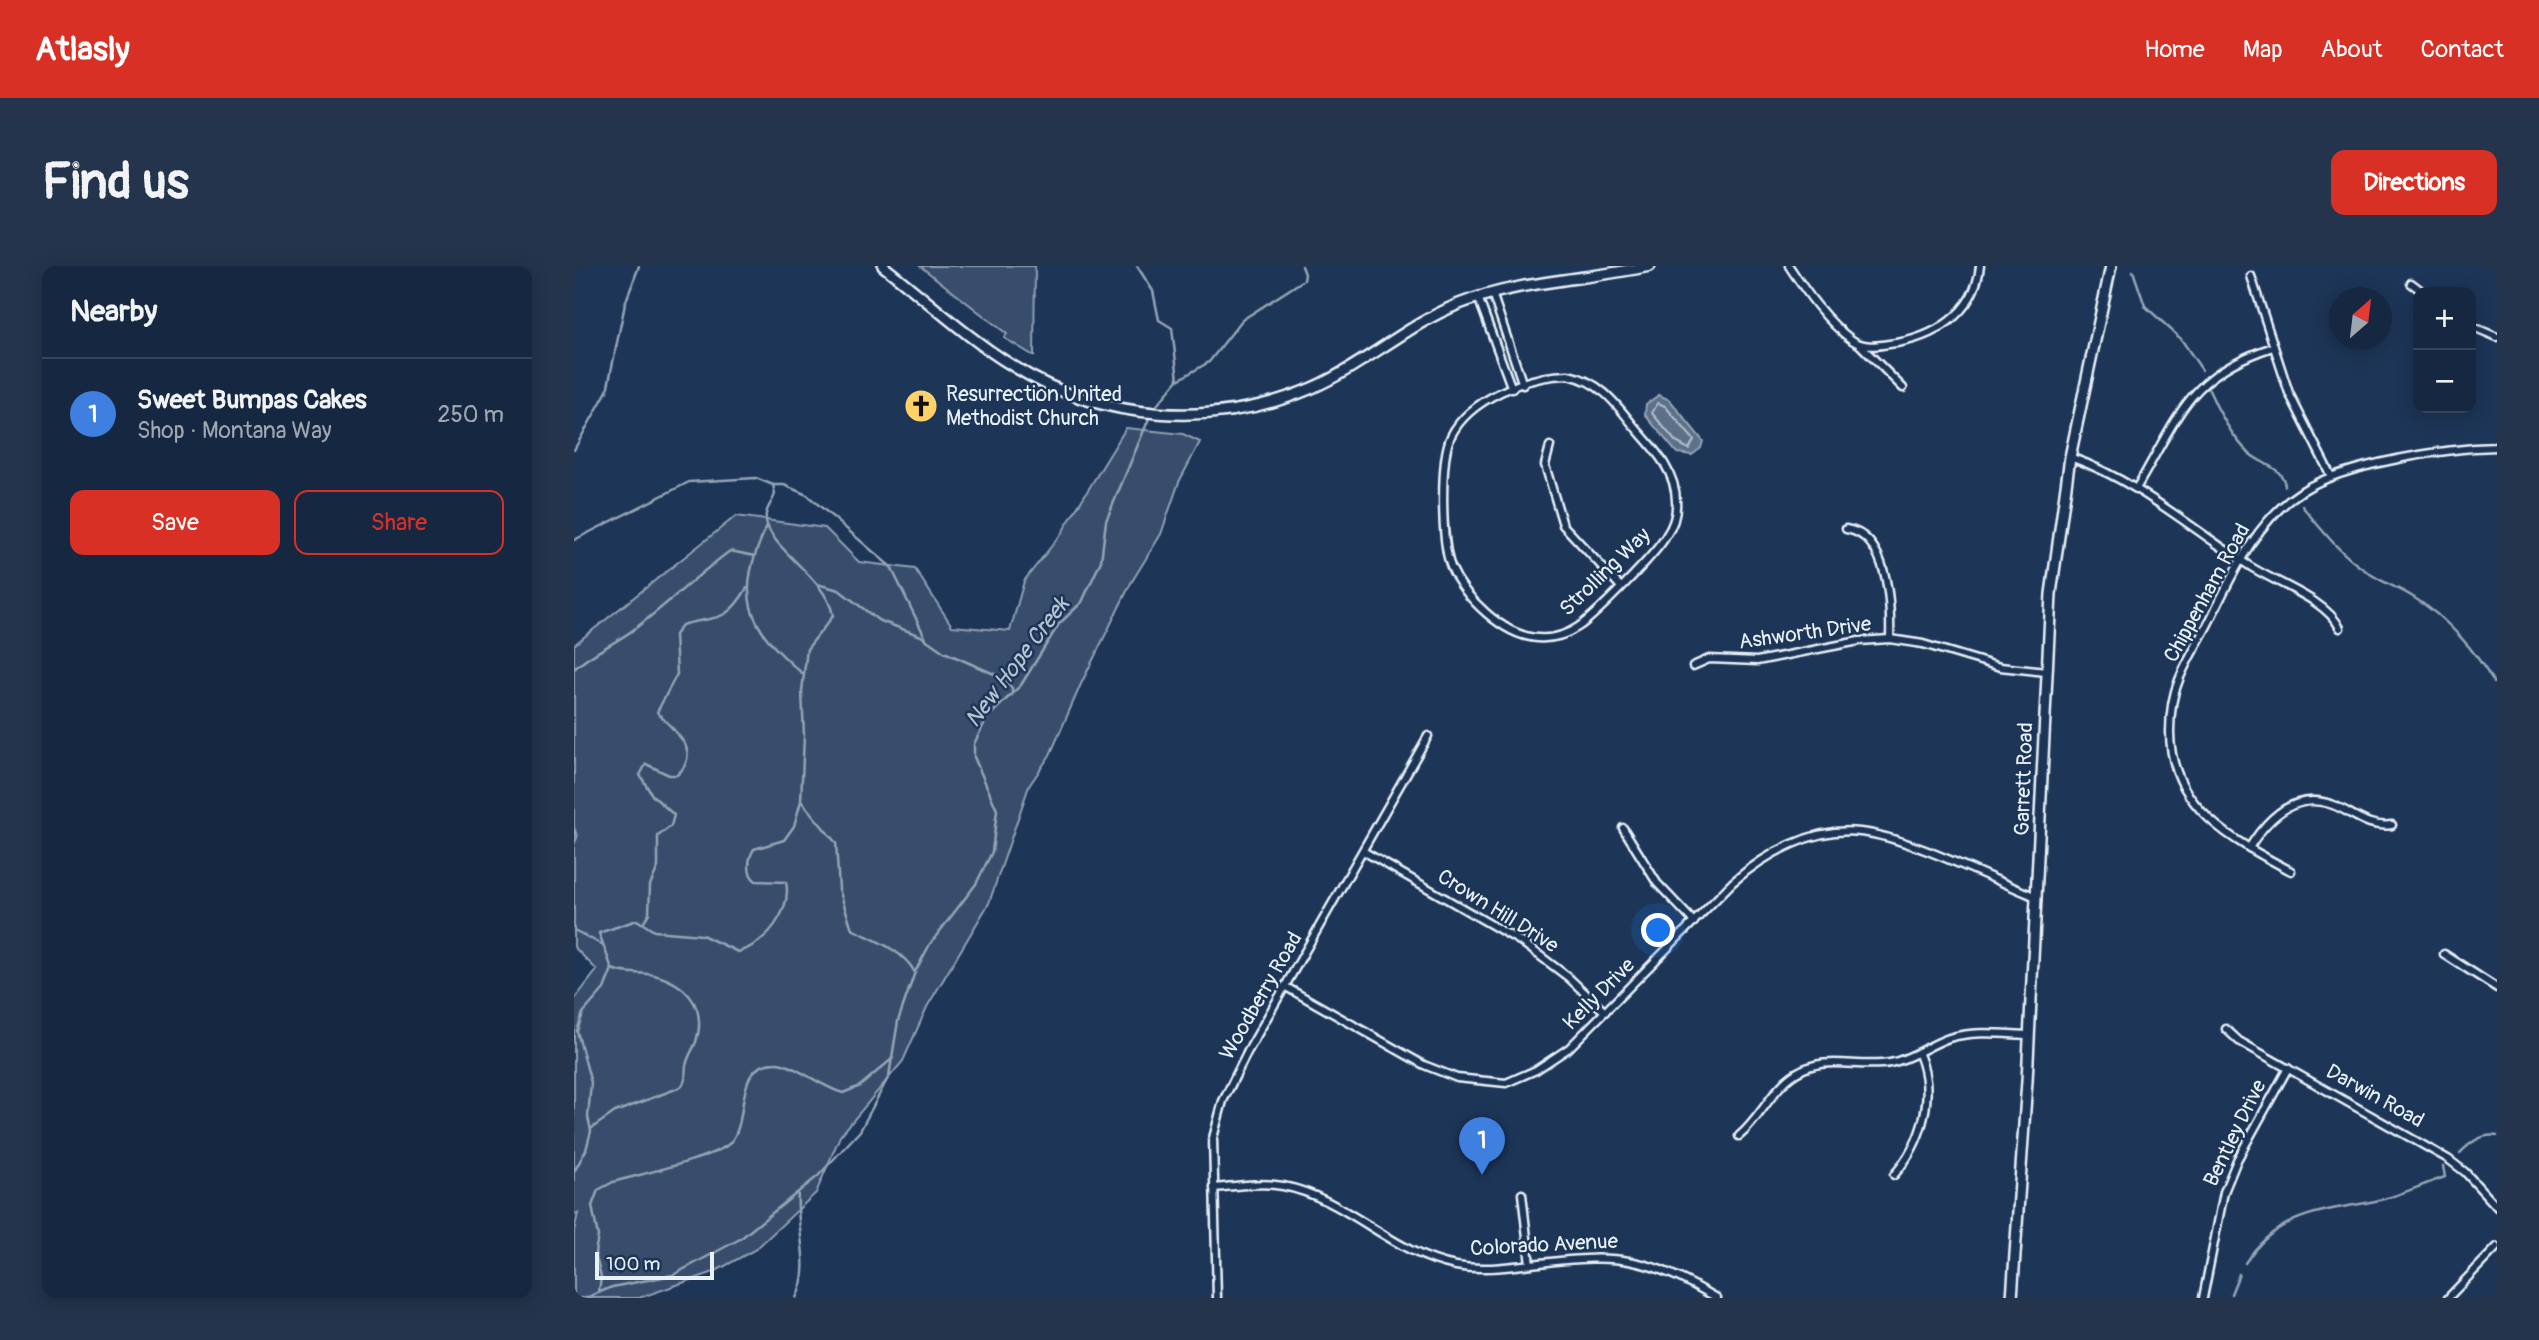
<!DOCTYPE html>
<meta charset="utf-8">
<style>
:root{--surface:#162841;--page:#23344c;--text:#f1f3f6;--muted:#9ea6b1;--line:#35445a;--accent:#d93025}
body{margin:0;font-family:Pangolin,sans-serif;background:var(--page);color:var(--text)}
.controls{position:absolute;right:21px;top:21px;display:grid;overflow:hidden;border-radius:14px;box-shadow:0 4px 18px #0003}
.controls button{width:63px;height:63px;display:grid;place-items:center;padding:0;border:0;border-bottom:2px solid var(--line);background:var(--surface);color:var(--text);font:35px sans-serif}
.compass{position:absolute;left:1755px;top:21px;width:63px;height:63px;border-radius:50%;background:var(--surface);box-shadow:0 4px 18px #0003;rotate:28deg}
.scale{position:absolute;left:21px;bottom:18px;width:119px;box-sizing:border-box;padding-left:7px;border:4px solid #e8f1f8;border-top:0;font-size:19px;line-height:24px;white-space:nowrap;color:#e8f1f8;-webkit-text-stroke:5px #1d3557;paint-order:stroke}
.you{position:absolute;left:1085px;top:665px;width:24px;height:24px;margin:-18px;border:5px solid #fff;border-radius:50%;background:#1a73e8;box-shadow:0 0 0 10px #1a73e833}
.badge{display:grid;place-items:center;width:46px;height:46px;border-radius:50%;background:var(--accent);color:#fff;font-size:23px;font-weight:700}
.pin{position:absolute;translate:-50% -58px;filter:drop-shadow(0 2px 4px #0008)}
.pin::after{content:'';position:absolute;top:37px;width:24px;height:21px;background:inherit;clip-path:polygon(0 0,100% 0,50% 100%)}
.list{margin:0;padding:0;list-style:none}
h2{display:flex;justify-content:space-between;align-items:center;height:91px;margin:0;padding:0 28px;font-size:30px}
h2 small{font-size:23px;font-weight:400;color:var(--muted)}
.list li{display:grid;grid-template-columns:46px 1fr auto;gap:21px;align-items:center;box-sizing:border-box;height:112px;padding:0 28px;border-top:2px solid var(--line)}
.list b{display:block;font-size:26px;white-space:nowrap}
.list p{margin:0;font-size:23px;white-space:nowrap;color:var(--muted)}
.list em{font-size:23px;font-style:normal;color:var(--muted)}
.actions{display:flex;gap:14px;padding:21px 28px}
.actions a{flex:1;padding:16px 0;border:2px solid var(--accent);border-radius:14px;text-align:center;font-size:24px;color:var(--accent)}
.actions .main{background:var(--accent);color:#fff}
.map{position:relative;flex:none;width:1923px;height:1032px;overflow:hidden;border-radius:14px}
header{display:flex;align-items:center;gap:42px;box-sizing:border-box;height:98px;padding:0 35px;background:var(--accent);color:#fff}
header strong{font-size:33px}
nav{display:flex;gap:38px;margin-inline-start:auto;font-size:24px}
.intro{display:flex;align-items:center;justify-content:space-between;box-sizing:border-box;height:168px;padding:0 42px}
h1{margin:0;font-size:49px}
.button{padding:18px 32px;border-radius:14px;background:var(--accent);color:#fff;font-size:24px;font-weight:700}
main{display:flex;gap:42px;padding:0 42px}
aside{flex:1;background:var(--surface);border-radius:14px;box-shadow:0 4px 18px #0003}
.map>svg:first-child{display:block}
.green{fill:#374d6c;stroke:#909fb2;stroke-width:2}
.water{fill:#5d7089;stroke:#95a4b5;stroke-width:2}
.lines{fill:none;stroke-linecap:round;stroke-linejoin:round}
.shore{stroke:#b0bdcc;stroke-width:2}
.stream{stroke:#95a4b5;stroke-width:2.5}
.street-casing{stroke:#e8f1f8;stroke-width:11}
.secondary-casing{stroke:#e8f1f8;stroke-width:14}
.street{stroke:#1d3557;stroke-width:6}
.secondary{stroke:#1d3557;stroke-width:9}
.labels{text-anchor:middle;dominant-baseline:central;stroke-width:5;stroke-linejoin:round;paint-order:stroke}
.poi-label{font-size:21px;fill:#e8f1f8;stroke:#1d3557;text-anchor:start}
.street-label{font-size:21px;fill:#e8f1f8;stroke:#1d3557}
.water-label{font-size:23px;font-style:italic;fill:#b7c4d1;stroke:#1d3557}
</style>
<header>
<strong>Atlasly</strong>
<nav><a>Home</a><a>Map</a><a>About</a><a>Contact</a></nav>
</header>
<div class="intro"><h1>Find us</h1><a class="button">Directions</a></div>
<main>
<aside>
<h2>Nearby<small></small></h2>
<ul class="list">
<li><span class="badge" style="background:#3f7fe0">1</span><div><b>Sweet Bumpas Cakes</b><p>Shop · Montana Way</p></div><em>250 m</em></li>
</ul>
<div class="actions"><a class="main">Save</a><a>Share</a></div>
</aside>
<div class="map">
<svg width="1923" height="1032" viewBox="0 0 1923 1032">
<rect width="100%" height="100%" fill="#1d3557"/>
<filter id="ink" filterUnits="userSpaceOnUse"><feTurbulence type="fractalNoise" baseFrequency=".0143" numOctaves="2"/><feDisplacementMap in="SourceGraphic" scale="14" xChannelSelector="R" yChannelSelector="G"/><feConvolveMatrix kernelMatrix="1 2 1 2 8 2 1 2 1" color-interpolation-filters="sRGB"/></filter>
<g filter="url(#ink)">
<g class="green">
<polygon points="346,0 461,0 460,90 430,72 433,68"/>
<polygon points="552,162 609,168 626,176 605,216 587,268 557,317 507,418 476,489 455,520 415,637 353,741 329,795 266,870 242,927 182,983 140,1006 65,1032 0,1032 0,965 4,947 0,948 0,734 23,704 0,681 0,379 162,250 251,262 285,296 341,303 378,360 436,365 450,315 487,268"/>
</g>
<polygon class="water" points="1085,129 1096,134 1129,175 1127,182 1118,189 1103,187 1071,149 1072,138"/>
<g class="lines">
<polygon class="shore" points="1084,137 1091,140 1120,174 1115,183 1102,176 1078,147"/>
<g class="stream">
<polyline points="563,0 579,25 585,54 598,62 604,114"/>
<polyline points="1559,5 1571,40 1607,73 1628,104"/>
<path d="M1634 122C1643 143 1659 173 1676 188 1689 199 1709 201 1711 220"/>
<polyline points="579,144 604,114 635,96 668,54 730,14 731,8 728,0"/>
<polyline points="0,184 33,125 51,38 65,0"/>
<path d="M1728 240C1748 264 1765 287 1792 305 1806 316 1824 321 1839 331 1872 351 1901 384 1920 417"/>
<path d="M193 260C160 329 172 360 229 408"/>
<polyline points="0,274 115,216 182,212 199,219 210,219 233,229 317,301 352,373"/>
<polyline points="243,318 265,324 304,354 347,370 370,386 427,411 438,422 438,429"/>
<path d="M0 403C19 386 43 377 63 361 95 337 124 308 156 285L181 290"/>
<path d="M227 535 262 577 265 623 278 663C299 674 328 683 340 705"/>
<polyline points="0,562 3,571 0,578"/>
<path d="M70 656 75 647 76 619 84 601V570L97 560 100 549 78 529 66 509 72 498 95 509H103C130 484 99 465 83 446L103 408 101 369 108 359C142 349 151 359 173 322"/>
<polyline points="0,664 27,678"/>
<path d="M18 862 41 846 107 821C115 811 109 806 113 796 115 789 119 783 122 776 133 742 114 718 80 709 66 706 52 709 38 703"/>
<path d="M1886 887C1896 877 1908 867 1923 870"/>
<path d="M0 906 12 884 17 865 14 851 17 817 3 765 9 747 30 723 38 703 25 667 63 654 80 665 128 669 164 686C192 678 218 645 212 616L182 615C172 608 174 592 180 583L210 574 220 560 227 535 230 470 228 425 233 383 259 350C253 309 187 279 192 248 193 241 199 235 201 228L199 219"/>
<path d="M1671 997C1707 942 1755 946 1810 933 1831 927 1850 918 1871 911L1869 900"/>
<path d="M25 1026 27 1011 21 987 24 970 18 940 24 924 39 916C63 909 141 892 156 877 177 854 158 798 201 797 218 796 246 821 269 827L286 820 319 792"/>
<polyline points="1657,1028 1665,1008"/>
<polyline points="12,1032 38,1021 99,1009 166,973 244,910 286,865 315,810 324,755 341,706 356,678 402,618 418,586 423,544 400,491 400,478 413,452 447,419 485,358 508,336 527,295 532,255 576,150"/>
<path d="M222 1032C239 999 221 963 224 927"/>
</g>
<defs>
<g id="street">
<path d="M1215 0C1232 26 1253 56 1278 74 1289 82 1303 80 1315 78 1359 73 1401 48 1406 0"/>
<polyline points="1677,10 1715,127 1757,210"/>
<polyline points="1837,17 1849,26"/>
<polyline points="918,27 949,119"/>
<polyline points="904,31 938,123"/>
<polyline points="1897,60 1923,71"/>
<polyline points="1285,78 1329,122"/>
<path d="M994 109C1025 115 1041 136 1059 159 1078 181 1102 204 1102 235 1103 248 1099 260 1092 270 1082 288 1021 350 1004 361 992 369 978 373 964 372 929 370 890 331 877 301 867 277 866 193 877 170 895 133 955 109 994 109Z"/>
<polyline points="976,180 971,199 989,259 1046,320"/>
<path d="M1496 191C1564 215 1615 261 1674 299 1701 317 1752 333 1766 362"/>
<path d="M1563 221C1605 150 1614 108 1699 81"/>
<path d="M1272 263C1315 269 1317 340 1316 373"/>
<polyline points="1119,400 1135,393 1183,395 1285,375 1316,373 1349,378 1426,401 1472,406"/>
<polyline points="1049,562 1083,617 1120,656"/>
<path d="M1675 582C1696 548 1726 521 1768 543 1785 552 1798 562 1818 559"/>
<polyline points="789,585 949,677 994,711 1031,746"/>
<path d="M1717 605C1658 574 1596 541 1596 466 1596 449 1598 430 1605 414 1614 391 1629 370 1639 348 1661 303 1684 253 1728 225 1770 198 1873 182 1923 181"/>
<polyline points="1870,688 1923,722"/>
<path d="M712 721 850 799 883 812 932 817 962 804 995 782 1159 616C1193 587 1239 561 1286 566 1334 571 1415 612 1462 631"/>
<polyline points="1652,763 1665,775 1874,893 1891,906 1923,941"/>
<path d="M1165 870C1187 852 1198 822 1222 807 1252 788 1283 803 1316 797 1338 793 1354 779 1375 772 1400 764 1429 768 1455 769"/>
<path d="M1320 909C1349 876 1362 829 1345 788"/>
<path d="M640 922C662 920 687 916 709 920 773 932 818 988 882 1000 910 1005 939 1000 966 997 1046 987 1074 992 1143 1032"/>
<polyline points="948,928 956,998"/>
<polyline points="643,1032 639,872 649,835 674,785 854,470"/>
<polyline points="1629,1032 1650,926 1663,894 1714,802"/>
<polyline points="1874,1032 1923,981"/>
</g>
<g id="secondary">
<path d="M309 0C352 33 393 72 439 100 528 156 641 163 738 122 790 99 833 59 885 38 946 14 1013 14 1076 0"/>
<polyline points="1438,1032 1453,815 1477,328 1496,191 1537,0"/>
</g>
</defs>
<use href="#street" class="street-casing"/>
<use href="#secondary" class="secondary-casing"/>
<use href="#street" class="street"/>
<use href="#secondary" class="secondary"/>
</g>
</g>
<defs>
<symbol id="church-disc" viewBox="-11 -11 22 22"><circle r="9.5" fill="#ffd166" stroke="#1d3557"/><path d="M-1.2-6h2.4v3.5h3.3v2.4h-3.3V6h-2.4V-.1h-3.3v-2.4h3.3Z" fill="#111"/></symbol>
</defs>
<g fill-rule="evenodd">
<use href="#church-disc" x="328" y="121" width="38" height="38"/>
</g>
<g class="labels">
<g class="poi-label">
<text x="372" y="128">Resurrection United<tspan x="372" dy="24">Methodist Church</tspan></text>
</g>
<g class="street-label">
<text transform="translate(1031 306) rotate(-44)">Strolling Way</text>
<text transform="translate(1633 327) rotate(-61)">Chippenham Road</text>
<text transform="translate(1231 367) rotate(-8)">Ashworth Drive</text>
<text transform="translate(1450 513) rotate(-88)">Garrett Road</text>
<text transform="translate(924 645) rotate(32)">Crown Hill Drive</text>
<text transform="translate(1025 728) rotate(-45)">Kelly Drive</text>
<text transform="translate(687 730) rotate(-60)">Woodberry Road</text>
<text transform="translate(1801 830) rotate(29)">Darwin Road</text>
<text transform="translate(1661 867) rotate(-64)">Bentley Drive</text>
<text transform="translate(970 979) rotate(-3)">Colorado Avenue</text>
</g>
<g class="water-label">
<text transform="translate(443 396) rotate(-53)">New Hope Creek</text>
</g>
</g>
</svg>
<div class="controls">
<button>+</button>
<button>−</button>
</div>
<svg class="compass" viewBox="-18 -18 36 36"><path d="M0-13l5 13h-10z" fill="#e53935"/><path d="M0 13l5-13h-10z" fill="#9ea6b1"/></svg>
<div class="scale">100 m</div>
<div class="you"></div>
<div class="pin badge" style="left:908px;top:909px;background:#3f7fe0">1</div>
</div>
</main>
